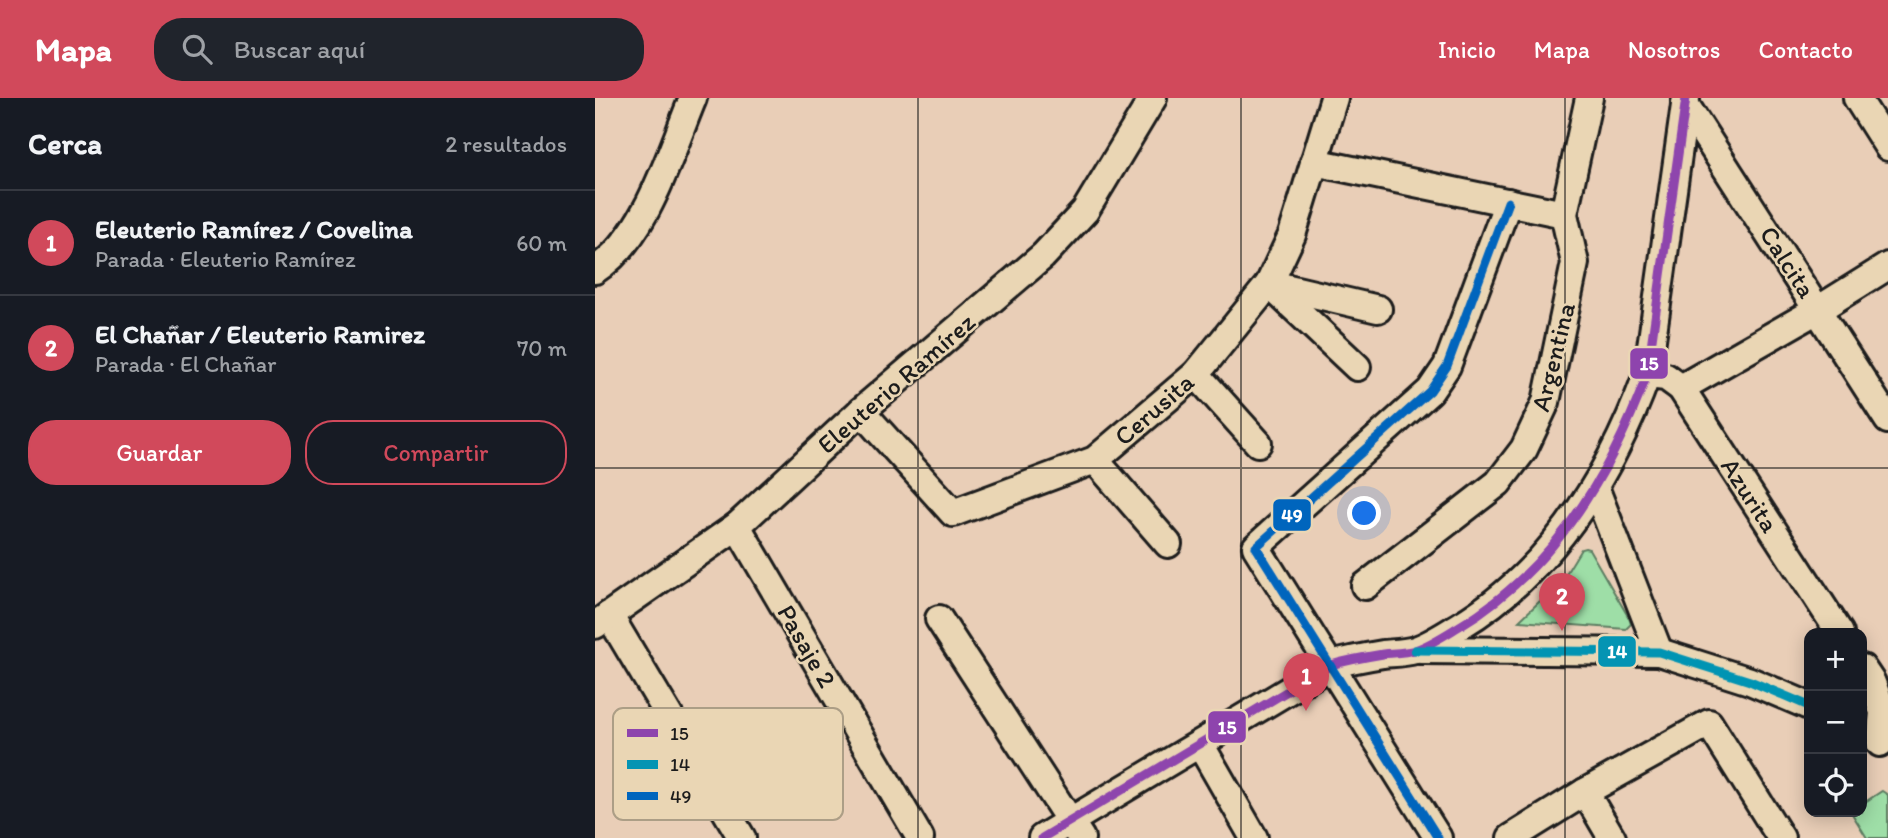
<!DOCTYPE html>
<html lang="es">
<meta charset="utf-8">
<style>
:root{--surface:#171b24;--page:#20242c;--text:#f1f3f6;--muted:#9ea1a6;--line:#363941;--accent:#d1495b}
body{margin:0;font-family:Itim,sans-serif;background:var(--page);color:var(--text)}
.controls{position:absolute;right:21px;bottom:21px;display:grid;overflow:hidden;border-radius:14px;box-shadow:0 4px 18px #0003}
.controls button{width:63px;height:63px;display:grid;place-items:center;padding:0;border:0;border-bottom:2px solid var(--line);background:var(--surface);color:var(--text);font:35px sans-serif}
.you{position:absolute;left:770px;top:416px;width:24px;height:24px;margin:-18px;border:5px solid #fff;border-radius:50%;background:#1a73e8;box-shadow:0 0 0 10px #1a73e833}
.badge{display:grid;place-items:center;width:46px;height:46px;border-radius:50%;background:var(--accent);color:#fff;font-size:23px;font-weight:700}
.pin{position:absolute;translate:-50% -58px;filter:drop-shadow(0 2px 4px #0008)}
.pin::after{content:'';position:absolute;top:37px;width:24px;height:21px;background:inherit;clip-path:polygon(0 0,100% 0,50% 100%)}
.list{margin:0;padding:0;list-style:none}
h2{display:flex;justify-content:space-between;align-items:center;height:91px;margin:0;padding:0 28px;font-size:30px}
h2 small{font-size:23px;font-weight:400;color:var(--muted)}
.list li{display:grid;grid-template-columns:46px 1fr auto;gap:21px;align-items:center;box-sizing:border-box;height:105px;padding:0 28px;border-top:2px solid var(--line)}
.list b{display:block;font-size:26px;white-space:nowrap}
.list p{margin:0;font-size:23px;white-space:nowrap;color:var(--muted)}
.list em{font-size:23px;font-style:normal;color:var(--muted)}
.actions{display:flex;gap:14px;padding:21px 28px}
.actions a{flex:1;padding:16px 0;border:2px solid var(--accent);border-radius:28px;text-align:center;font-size:24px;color:var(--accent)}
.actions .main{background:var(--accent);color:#fff}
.icon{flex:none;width:38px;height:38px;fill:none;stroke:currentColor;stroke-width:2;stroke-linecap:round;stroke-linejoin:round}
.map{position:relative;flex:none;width:1293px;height:740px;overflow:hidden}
header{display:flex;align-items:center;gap:42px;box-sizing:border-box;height:98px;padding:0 35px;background:var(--accent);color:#fff}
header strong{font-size:33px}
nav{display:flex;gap:38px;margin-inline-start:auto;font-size:24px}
.search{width:490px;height:63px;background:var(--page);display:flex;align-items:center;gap:18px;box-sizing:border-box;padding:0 24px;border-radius:28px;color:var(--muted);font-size:26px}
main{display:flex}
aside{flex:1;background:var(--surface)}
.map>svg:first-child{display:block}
.green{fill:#9edea7;stroke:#5d7d62;stroke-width:2}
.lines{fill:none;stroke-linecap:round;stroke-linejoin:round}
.minor-casing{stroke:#1c1c1c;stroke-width:32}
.minor{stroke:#ead6b4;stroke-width:26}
.bus-1-casing{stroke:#ead6b4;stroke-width:14}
.bus-2-casing{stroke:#ead6b4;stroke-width:14}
.bus-3-casing{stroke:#ead6b4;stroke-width:14}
.bus-1{stroke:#8e44ad;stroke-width:9}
.bus-2{stroke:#0494b3;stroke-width:9}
.bus-3{stroke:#0065bd;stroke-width:9}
.grid{fill:none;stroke:#1c1c1c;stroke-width:2;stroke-opacity:0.55}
.labels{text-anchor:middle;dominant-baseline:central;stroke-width:5;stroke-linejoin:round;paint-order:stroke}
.street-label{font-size:26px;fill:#1c1c1c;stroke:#ead6b4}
.key{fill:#ead6b4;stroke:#ac9e86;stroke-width:2}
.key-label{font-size:19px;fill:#1c1c1c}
.line-badge{stroke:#ead6b4;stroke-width:2.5}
.badge-label{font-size:19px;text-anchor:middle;font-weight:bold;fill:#fff}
</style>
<header>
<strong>Mapa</strong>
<div class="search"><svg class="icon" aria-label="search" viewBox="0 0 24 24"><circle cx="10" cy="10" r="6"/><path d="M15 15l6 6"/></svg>Buscar aquí</div>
<nav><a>Inicio</a><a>Mapa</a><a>Nosotros</a><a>Contacto</a></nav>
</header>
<main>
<aside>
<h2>Cerca<small>2 resultados</small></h2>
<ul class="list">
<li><span class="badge">1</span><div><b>Eleuterio Ramírez / Covelina</b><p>Parada · Eleuterio Ramírez</p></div><em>60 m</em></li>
<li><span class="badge">2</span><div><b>El Chañar / Eleuterio Ramirez</b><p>Parada · El Chañar</p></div><em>70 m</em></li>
</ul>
<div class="actions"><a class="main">Guardar</a><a>Compartir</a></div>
</aside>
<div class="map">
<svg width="1293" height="740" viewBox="0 0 1293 740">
<rect width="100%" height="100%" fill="#e9ceb7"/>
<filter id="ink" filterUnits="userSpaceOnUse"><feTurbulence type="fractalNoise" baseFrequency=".0143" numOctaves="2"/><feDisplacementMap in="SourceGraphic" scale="14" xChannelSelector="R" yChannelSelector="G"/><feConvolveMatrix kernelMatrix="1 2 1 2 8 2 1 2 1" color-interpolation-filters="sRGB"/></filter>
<g filter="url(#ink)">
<g class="green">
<polygon points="990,450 994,451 1034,520 1036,526 1031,531 924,523 967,482 986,451"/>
<polygon points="1287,693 1293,697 1293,740 1272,740 1256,714 1267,714 1267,706"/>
</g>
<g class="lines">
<defs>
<g id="minor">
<polyline points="1262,0 1293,49"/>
<polyline points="1090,6 1293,322"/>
<polyline points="719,64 969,116"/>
<path d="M0 172C52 139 75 55 98 0"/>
<polyline points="674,186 762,269"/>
<polyline points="676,186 783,211"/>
<polyline points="601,276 663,345"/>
<polyline points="1052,277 1071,279 1086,290 1245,535"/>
<polyline points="1086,290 1224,211 1293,168"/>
<polyline points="266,313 358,415 500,362 601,276 674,186 697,137 739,0"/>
<polyline points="500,362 573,446"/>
<polyline points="1000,389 1064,554"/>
<polyline points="142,428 325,740"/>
<polyline points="770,488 903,385 929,351 951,304 980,165 969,116 994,0"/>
<polyline points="14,517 147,740"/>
<polyline points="344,521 486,740"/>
<polyline points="0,527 142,428 266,313 448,158 490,113 558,0"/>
<polyline points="825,552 1064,554 1155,583 1214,608"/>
<polyline points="1267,570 1277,585 1288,614 1285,645"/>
<polyline points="605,646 659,740"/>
<polyline points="990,694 1017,740"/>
<path d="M447 740 736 567C753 562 770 559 788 556 798 555 810 555 820 552 835 547 850 537 863 529 957 473 1015 378 1052 277L1091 0"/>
<polyline points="843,740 661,449 835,293 852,268 913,104"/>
<polyline points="916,740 990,694 1114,625 1186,740"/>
</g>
</defs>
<use href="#minor" class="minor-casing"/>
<use href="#minor" class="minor"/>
<defs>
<path id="bus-1" d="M447 740 736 567C753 562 770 559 788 556 798 555 810 555 820 552 835 547 850 537 863 529 957 473 1015 378 1052 277L1091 0"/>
<polyline id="bus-2" points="820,552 1064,554 1155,583 1214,608"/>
<polyline id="bus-3" points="843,740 661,449 835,293 852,268 913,104"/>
</defs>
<use href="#bus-1" class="bus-1-casing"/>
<use href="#bus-2" class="bus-2-casing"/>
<use href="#bus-3" class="bus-3-casing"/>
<use href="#bus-1" class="bus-1"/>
<use href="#bus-2" class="bus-2"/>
<use href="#bus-3" class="bus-3"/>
</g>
</g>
<path class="grid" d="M323 0V740M646 0V740M970 0V740M0 370H1293"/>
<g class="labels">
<g class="street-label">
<text transform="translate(1193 164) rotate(57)">Calcita</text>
<text transform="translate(958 259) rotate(-76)">Argentina</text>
<text transform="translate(301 285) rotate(-41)">Eleuterio Ramírez</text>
<text transform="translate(559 311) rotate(-41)">Cerusita</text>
<text transform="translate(1155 397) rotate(57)">Azurita</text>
<text transform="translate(212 548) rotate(60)">Pasaje 2</text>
</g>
</g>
<rect x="18" y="610" width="230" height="112" rx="10" class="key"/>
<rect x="32" y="631" width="31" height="8" fill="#8e44ad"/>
<rect x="32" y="662" width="31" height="9" fill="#0494b3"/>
<rect x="32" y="694" width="31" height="8" fill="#0065bd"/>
<g class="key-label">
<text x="75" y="642">15</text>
<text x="75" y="673">14</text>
<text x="75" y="705">49</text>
</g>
<g class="line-badge">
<rect x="1034" y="249" width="40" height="33" rx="7" fill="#8e44ad"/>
<rect x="677" y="400" width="40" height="34" rx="7" fill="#0065bd"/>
<rect x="1002" y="537" width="40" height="33" rx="7" fill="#0494b3"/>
<rect x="612" y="612" width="40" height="34" rx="7" fill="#8e44ad"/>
</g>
<g class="badge-label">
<text x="1054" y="272">15</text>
<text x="697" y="424">49</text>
<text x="1022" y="560">14</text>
<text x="632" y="636">15</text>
</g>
</svg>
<div class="controls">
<button>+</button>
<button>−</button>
<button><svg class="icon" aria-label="locate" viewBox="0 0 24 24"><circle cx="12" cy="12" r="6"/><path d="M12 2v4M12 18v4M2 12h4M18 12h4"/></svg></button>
</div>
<div class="you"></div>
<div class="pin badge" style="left:711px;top:613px">1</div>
<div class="pin badge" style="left:967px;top:533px">2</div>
</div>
</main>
